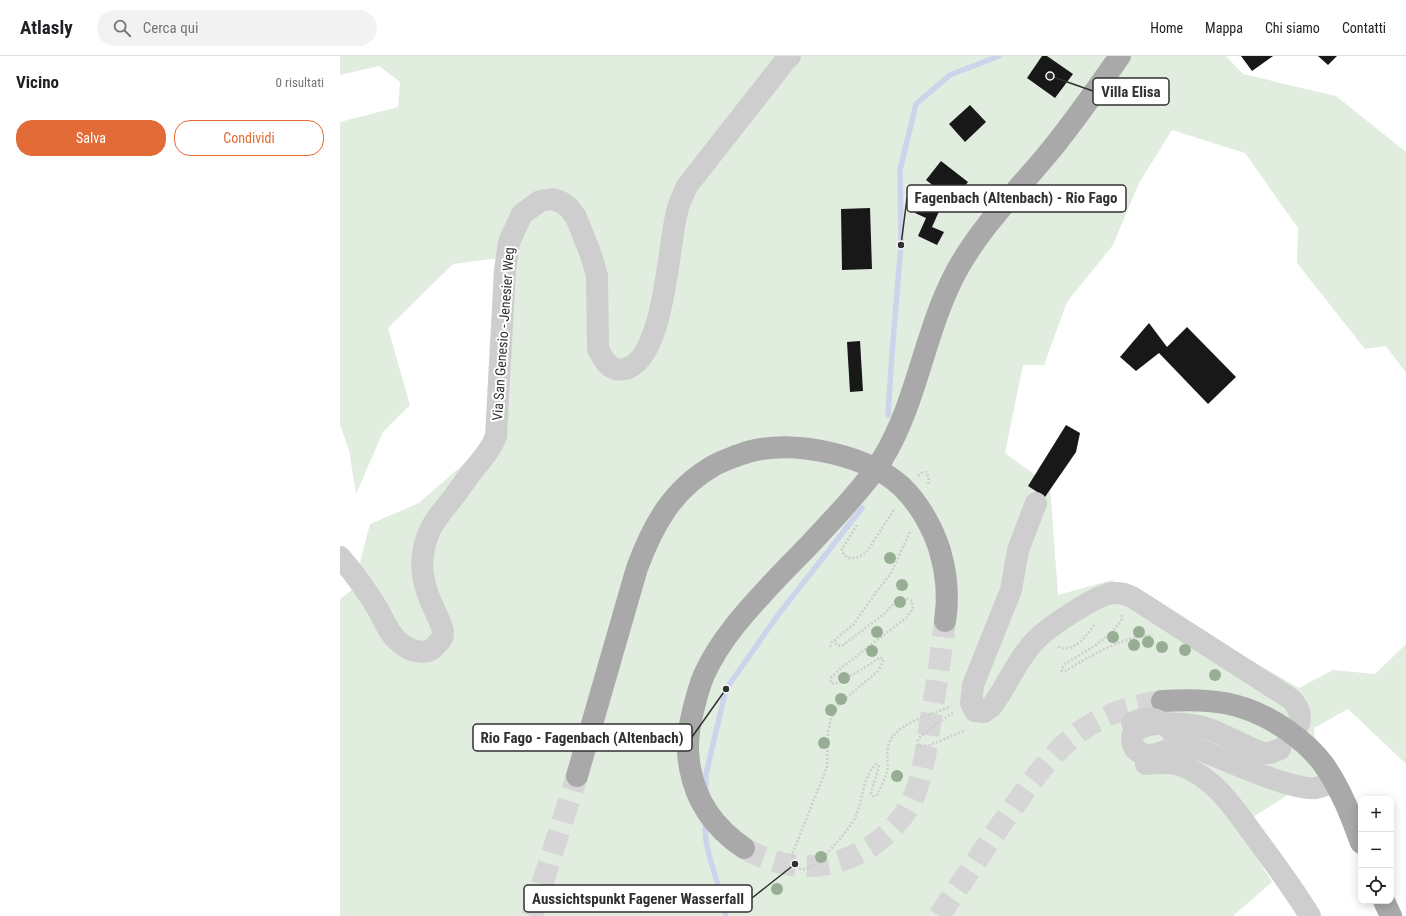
<!DOCTYPE html>
<html lang="it">
<meta charset="utf-8">
<style>
:root{--surface:#fff;--page:#f2f2f2;--text:#202124;--muted:#757577;--line:#e0e0e0;--accent:#e36b37}
body{margin:0;font-family:"Roboto Condensed",sans-serif;background:var(--page);color:var(--text)}
.controls{position:absolute;right:12px;bottom:12px;display:grid;overflow:hidden;border-radius:8px;box-shadow:0 2px 10px #0003}
.controls button{width:36px;height:36px;display:grid;place-items:center;padding:0;border:0;border-bottom:1px solid var(--line);background:var(--surface);color:var(--text);font:20px sans-serif}
.list{margin:0;padding:0;list-style:none}
h2{display:flex;justify-content:space-between;align-items:center;height:52px;margin:0;padding:0 16px;font-size:17px}
h2 small{font-size:13px;font-weight:400;color:var(--muted)}
.actions{display:flex;gap:8px;padding:12px 16px}
.actions a{flex:1;padding:9px 0;border:1px solid var(--accent);border-radius:16px;text-align:center;font-size:14px;color:var(--accent)}
.actions .main{background:var(--accent);color:#fff}
.icon{flex:none;width:22px;height:22px;fill:none;stroke:currentColor;stroke-width:2;stroke-linecap:round;stroke-linejoin:round}
.map{position:relative;flex:none;width:1066px;height:860px;overflow:hidden}
header{display:flex;align-items:center;gap:24px;box-sizing:border-box;height:56px;padding:0 20px;background:var(--surface);border-bottom:1px solid var(--line)}
header strong{font-size:19px}
nav{display:flex;gap:22px;margin-inline-start:auto;font-size:14px}
.search{width:280px;height:36px;background:var(--page);display:flex;align-items:center;gap:10px;box-sizing:border-box;padding:0 14px;border-radius:22px;color:var(--muted);font-size:15px}
main{display:flex}
aside{flex:1;background:var(--surface)}
.map>svg:first-child{display:block}
.green{fill:#e1eddf}
.lines{fill:none;stroke-linecap:round;stroke-linejoin:round}
.stream{stroke:#ccd4ec;stroke-width:5.5}
.building{fill:#181818}
.major-tunnel{stroke:#d6d6d6;stroke-width:22;stroke-dasharray:22 11;stroke-linecap:butt}
.path{stroke:#cecece;stroke-width:2.5;stroke-dasharray:2 2;stroke-linecap:butt}
.minor{stroke:#cecece;stroke-width:22}
.major{stroke:#a9a9a9;stroke-width:22}
.minor-bridge{stroke:#cecece;stroke-width:22}
.major-bridge{stroke:#a9a9a9;stroke-width:22}
.tree{fill:#97ae95}
.labels{text-anchor:middle;dominant-baseline:central;stroke-width:4;stroke-linejoin:round;paint-order:stroke}
.street-label{font-size:14px;fill:#313131;stroke:#fff}
.leader{fill:none;stroke:#313131;stroke-width:1.5}
.callout-dot{fill:#313131;stroke:#fff;stroke-width:1.5}
.callout{fill:#fff;stroke:#313131;stroke-width:1.5}
.callout-label{font-size:15px;text-anchor:middle;font-weight:bold;fill:#313131}
</style>
<header>
<strong>Atlasly</strong>
<div class="search"><svg class="icon" aria-label="search" viewBox="0 0 24 24"><circle cx="10" cy="10" r="6"/><path d="M15 15l6 6"/></svg>Cerca qui</div>
<nav><a>Home</a><a>Mappa</a><a>Chi siamo</a><a>Contatti</a></nav>
</header>
<main>
<aside>
<h2>Vicino<small>0 risultati</small></h2>
<ul class="list">
</ul>
<div class="actions"><a class="main">Salva</a><a>Condividi</a></div>
</aside>
<div class="map">
<svg width="1066" height="860" viewBox="0 0 1066 860">
<rect width="100%" height="100%" fill="#fff"/>
<polygon class="green" points="0,0 886,0 903,18 996,40 1066,96 1066,317 1046,290 1025,293 957,207 958,172 905,97 832,74 799,127 773,189 727,246 704,309 683,309 665,397 710,430 718,539 772,524 959,632 993,614 1035,618 1066,588 1066,708 1008,653 974,672 978,720 897,771 932,826 893,860 0,860 0,543 13,533 30,468 79,447 136,397 147,384 160,202 113,208 48,272 70,349 43,376 16,438 9,394 0,369 0,66 58,51 60,26 39,10 0,19"/>
<g class="lines">
<g class="stream">
<polyline points="548,359 552,297 561,189 560,114 576,48 610,19 659,0"/>
<polyline points="366,735 366,718 386,633 438,559 522,452"/>
<path d="M365 763C364 792 372 806 379 833 382 842 383 851 386 860"/>
</g>
</g>
<g class="building">
<polygon points="702,0 707,0 733,18 715,42 687,22"/>
<polygon points="901,0 933,0 912,15"/>
<polygon points="978,0 997,0 988,9"/>
<polygon points="630,49 646,66 625,86 609,68"/>
<polygon points="601,105 628,126 613,145 586,124"/>
<polygon points="583,142 601,151 592,171 604,176 597,189 578,180 586,162 575,157"/>
<polygon points="530,152 532,213 502,214 501,153"/>
<polygon points="809,267 827,291 847,271 896,321 868,348 819,297 796,315 780,301"/>
<polygon points="520,285 523,335 510,336 507,286"/>
<polygon points="726,369 740,377 736,396 705,441 688,430"/>
</g>
<g class="lines">
<g class="major-tunnel">
<path d="M404 792C432 809 466 815 497 806 533 795 565 769 577 732 584 711 587 689 590 667 596 633 601 599 605 565"/>
<polyline points="192,860 237,720"/>
<path d="M599 860C620 829 641 798 662 767 682 739 709 698 738 677 762 659 792 649 822 645"/>
</g>
<g class="path">
<polyline points="578,420 581,417 586,416 589,422 588,429"/>
<polyline points="517,469 502,493 504,499 508,502 516,502 526,497 555,452"/>
<path d="M570 476 551 517 537 535 513 569 499 580 496 584 495 587 498 590 503 589 543 559 555 547 564 543H568L572 545 573 553 566 562 501 612 491 622V627L495 628 521 614 538 603 540 601 543 603V606L538 615 498 649 491 662 488 677 487 711 453 796C452 803 452 812 461 813 465 814 471 811 475 809 483 803 512 770 515 762 523 745 522 722 536 708L539 710 531 737 533 740 537 739C540 732 545 724 547 716 549 708 546 699 548 691 552 667 593 659 611 650"/>
<path d="M782 559V563C770 583 746 595 726 607L722 612V615H725C747 602 788 577 813 580"/>
<path d="M719 590 720 592C736 595 746 580 755 568"/>
<polyline points="490,591 492,585 496,584"/>
<polyline points="613,657 599,666 580,681 578,684 579,690 590,689 626,674"/>
</g>
<g class="minor">
<path d="M696 447 678 494 671 534 633 629 631 647 635 655 644 656 652 650C667 630 676 605 694 586 706 572 751 543 768 538 776 536 784 537 792 541L951 643C958 650 962 658 959 668"/>
<path d="M0 501C15 518 27 535 39 555 44 564 49 578 58 585 69 595 87 602 97 588 100 585 103 582 103 578 103 569 98 563 95 555 83 530 77 507 88 479 93 465 104 453 113 442 121 431 129 419 138 408 146 399 152 391 156 380L165 214 169 186 182 158 200 145 213 143 223 147 229 152 236 161 251 199 257 220 258 293C264 305 270 316 285 313 325 303 328 189 337 156 339 146 343 139 347 130L445 5 450 0"/>
<path d="M940 693 930 697H923C899 689 878 673 853 669 839 667 790 663 792 685 793 690 796 695 801 697 810 702 826 695 836 691 838 690 842 688 844 688 848 688 865 696 870 698 894 707 953 735 976 732 982 731 988 728 993 726"/>
<path d="M806 708C818 707 831 705 842 710 878 723 899 760 921 789 938 812 955 835 970 860"/>
</g>
<g class="major">
<path d="M600 495C607 519 609 540 605 565"/>
<path d="M822 645C871 642 905 645 947 674 961 684 974 695 984 709 1001 733 1011 760 1021 787"/>
<path d="M237 720 297 512C313 469 332 434 373 410 380 406 388 403 396 400"/>
<path d="M404 792C376 773 356 746 350 712 346 692 348 674 353 655 356 643 359 630 364 619 381 581 411 550 439 520 459 500 479 479 498 458 514 440 530 423 543 402 578 344 584 276 616 216 639 173 675 137 706 100 733 68 756 34 780 0"/>
<polyline points="1044,845 1051,860"/>
</g>
<path class="minor-bridge" d="M792 667C817 654 828 671 844 688"/>
<path class="major-bridge" d="M396 400C402 398 409 395 416 394 460 385 528 400 561 430 579 447 593 472 600 495"/>
</g>
<g class="tree">
<circle cx="550" cy="502" r="6"/>
<circle cx="562" cy="529" r="6"/>
<circle cx="560" cy="546" r="6"/>
<circle cx="537" cy="576" r="6"/>
<circle cx="799" cy="576" r="6"/>
<circle cx="773" cy="581" r="6"/>
<circle cx="808" cy="586" r="6"/>
<circle cx="794" cy="589" r="6"/>
<circle cx="822" cy="591" r="6"/>
<circle cx="845" cy="594" r="6"/>
<circle cx="532" cy="595" r="6"/>
<circle cx="875" cy="619" r="6"/>
<circle cx="504" cy="622" r="6"/>
<circle cx="501" cy="643" r="6"/>
<circle cx="491" cy="654" r="6"/>
<circle cx="484" cy="687" r="6"/>
<circle cx="557" cy="720" r="6"/>
<circle cx="481" cy="801" r="6"/>
<circle cx="437" cy="833" r="6"/>
</g>
<g class="labels">
<g class="street-label">
<text transform="translate(163 278) rotate(-86)">Via San Genesio - Jenesier Weg</text>
</g>
</g>
<path class="leader" d="M710 20L753 35M561 189L567 142M386 633L352 681M455 808L412 842"/>
<g class="callout-dot">
<circle cx="710" cy="20" r="4"/>
<circle cx="561" cy="189" r="4"/>
<circle cx="386" cy="633" r="4"/>
<circle cx="455" cy="808" r="4"/>
</g>
<g class="callout">
<rect x="753" y="22" width="76" height="27" rx="4"/>
<rect x="567" y="129" width="219" height="27" rx="4"/>
<rect x="133" y="668" width="219" height="27" rx="4"/>
<rect x="184" y="829" width="228" height="27" rx="4"/>
</g>
<g class="callout-label">
<text x="791" y="41">Villa Elisa</text>
<text x="676" y="147">Fagenbach (Altenbach) - Rio Fago</text>
<text x="242" y="687">Rio Fago - Fagenbach (Altenbach)</text>
<text x="298" y="848">Aussichtspunkt Fagener Wasserfall</text>
</g>
</svg>
<div class="controls">
<button>+</button>
<button>−</button>
<button><svg class="icon" aria-label="locate" viewBox="0 0 24 24"><circle cx="12" cy="12" r="6"/><path d="M12 2v4M12 18v4M2 12h4M18 12h4"/></svg></button>
</div>
</div>
</main>
